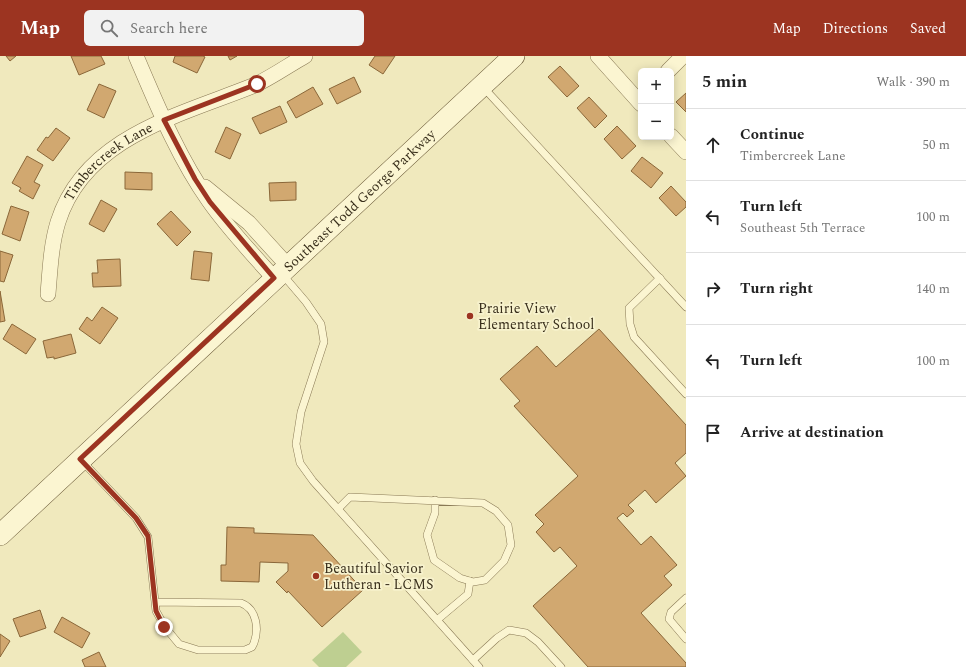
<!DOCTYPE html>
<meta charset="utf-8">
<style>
:root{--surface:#fff;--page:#f2f2f2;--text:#222;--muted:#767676;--line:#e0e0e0;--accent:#9c3421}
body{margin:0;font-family:Spectral,serif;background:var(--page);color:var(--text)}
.controls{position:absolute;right:12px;top:12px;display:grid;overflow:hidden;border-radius:6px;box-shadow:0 2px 10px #0003}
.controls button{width:36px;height:36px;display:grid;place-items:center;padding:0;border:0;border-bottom:1px solid var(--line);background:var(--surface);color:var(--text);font:20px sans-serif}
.stop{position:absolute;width:12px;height:12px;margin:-9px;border:3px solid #9c3421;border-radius:50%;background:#fff}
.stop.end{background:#9c3421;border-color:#fff;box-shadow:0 1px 4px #0008}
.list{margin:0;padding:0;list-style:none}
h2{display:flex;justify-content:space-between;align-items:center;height:52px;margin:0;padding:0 16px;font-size:17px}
h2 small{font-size:13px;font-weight:400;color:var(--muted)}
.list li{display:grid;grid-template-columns:26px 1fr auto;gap:12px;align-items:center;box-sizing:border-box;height:72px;padding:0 16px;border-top:1px solid var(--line)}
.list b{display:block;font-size:15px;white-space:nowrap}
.list p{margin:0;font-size:13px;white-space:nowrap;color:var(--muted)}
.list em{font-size:13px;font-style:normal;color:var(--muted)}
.icon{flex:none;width:22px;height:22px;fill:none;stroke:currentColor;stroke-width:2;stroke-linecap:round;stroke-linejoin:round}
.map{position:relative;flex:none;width:686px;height:611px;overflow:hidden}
header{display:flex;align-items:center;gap:24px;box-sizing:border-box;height:56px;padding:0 20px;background:var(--accent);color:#fff}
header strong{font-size:19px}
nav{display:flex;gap:22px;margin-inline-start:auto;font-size:14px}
.search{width:280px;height:36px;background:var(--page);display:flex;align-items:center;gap:10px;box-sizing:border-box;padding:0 14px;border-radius:6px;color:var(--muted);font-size:15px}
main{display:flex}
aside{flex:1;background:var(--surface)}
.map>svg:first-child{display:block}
.green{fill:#becf91}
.building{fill:#d1a870;stroke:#8a6739}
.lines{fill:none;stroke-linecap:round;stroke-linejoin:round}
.service-casing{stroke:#897955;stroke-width:8}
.minor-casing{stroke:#897955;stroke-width:16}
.secondary-casing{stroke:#6b5a39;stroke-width:22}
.service{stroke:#fbf5d1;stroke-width:7}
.minor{stroke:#fbf5d1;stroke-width:15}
.secondary{stroke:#fbf5d1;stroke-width:21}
.route{stroke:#9c3421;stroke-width:5}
.poi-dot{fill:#9c3421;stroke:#f7f2cd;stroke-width:1.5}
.labels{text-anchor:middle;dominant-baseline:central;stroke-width:3.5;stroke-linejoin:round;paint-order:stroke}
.street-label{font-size:14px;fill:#382e1b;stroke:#f7f2cd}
.poi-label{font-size:14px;fill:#382e1b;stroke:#f7f2cd;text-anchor:start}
</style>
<header>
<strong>Map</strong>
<div class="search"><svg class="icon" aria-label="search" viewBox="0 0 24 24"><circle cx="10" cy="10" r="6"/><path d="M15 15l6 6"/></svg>Search here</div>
<nav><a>Map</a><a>Directions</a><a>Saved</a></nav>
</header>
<main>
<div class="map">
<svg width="686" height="611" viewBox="0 0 686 611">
<rect width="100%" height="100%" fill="#f0e9bd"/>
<polygon class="green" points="343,576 362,596 346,611 319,611 312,604"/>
<g class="building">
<polygon points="6,0 16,0 10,5"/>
<polygon points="71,0 101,0 105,8 79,19"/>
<polygon points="175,0 203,0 205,1 197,17 173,6"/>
<polygon points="228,0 237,0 230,4"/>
<polygon points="375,0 395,0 383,18 369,9"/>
<polygon points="560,10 579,30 567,41 548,21"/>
<polygon points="354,21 361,36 337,48 329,33"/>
<polygon points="99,28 116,35 104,62 87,54"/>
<polygon points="313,31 323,48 296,62 287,46"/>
<polygon points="686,37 686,56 676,46"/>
<polygon points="589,41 607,60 595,72 577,52"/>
<polygon points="280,50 287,66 260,78 252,62"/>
<polygon points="617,70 636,90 622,103 604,83"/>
<polygon points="226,71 241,78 230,103 215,96"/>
<polygon points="56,72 70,82 53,105 37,94 46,81 48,82"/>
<polygon points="27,100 43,109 34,126 40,129 33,143 19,135 21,132 12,127"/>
<polygon points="642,101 663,117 651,132 631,115"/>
<polygon points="125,116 152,117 152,134 125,133"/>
<polygon points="296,126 296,144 270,145 269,127"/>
<polygon points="671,130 686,146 686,151 676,160 659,142"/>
<polygon points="101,144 117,153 104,176 89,168"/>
<polygon points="11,150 29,156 20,185 2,178"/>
<polygon points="171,155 191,176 177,190 157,168"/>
<polygon points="0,195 13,199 4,226 0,225"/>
<polygon points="194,195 212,197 209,225 191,223"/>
<polygon points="120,203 121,230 93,231 92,217 98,217 97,204"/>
<polygon points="0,235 5,265 0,266"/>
<polygon points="102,251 118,262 100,288 79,273 87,261 92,265"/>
<polygon points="12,268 36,283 26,298 3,283"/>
<polygon points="599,273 686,369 686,397 675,407 686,420 656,447 645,434 628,449 634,455 627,461 623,457 617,462 641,489 651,480 677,509 664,520 672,529 641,557 686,607 686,611 588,611 533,550 577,510 560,491 554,496 536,476 544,468 535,459 578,420 514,350 520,345 500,323 537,290 556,311"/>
<polygon points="71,278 76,297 54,303 54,301 47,302 43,285"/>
<polygon points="227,471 254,472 254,477 313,479 363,534 322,571 288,535 287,537 276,526 288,515 288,507 260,506 259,526 221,525 221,509 226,509"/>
<polygon points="40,554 46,572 20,581 13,563"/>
<polygon points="62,561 90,577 82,592 54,576"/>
<polygon points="0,578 10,585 0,601"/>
<polygon points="99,596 106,611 85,611 82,604"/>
</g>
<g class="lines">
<defs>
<g id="service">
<polyline points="483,31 686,251"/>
<polyline points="283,219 306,246 321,268 324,286 301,356 296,388 300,407 313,425 479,611"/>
<polyline points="660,222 629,252 630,268 634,281 686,338"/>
<path d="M82 405 136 462 148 481 156 555 165 571 179 588 198 594H245L252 591 254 587C259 573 257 553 241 547L155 546"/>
<polyline points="338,453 350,441 483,447 496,455 508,469 511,489 504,505 485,524 473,526 460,522 434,504 427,479 435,457 435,444"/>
<polyline points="686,542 671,556 669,563 686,583"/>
<polyline points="437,564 468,538 470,525"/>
<polyline points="473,604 497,582 509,574 526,577 538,586 561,611"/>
</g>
<g id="minor">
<path d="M136 0C157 49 178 101 209 145 228 172 252 198 274 222"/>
<polyline points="598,0 641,48"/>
<polyline points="668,15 683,0"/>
<polyline points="671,80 686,96"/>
<polyline points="205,131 249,167 288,210"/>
<path id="s1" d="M48 238C50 214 51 189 58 166 85 80 181 59 255 29 272 21 289 9 305 0"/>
</g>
<g id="secondary">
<path id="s2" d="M0 479 514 0"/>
</g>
</defs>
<use href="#service" class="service-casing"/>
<use href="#minor" class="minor-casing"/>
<use href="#secondary" class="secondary-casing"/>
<use href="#service" class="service"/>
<use href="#minor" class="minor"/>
<use href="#secondary" class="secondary"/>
</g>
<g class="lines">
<polyline class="route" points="164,571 156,555 148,480 136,462 80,403 274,222 210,146 195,123 164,64 257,28"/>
</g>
<g class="poi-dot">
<circle cx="470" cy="260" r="4"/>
<circle cx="316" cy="520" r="4"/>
</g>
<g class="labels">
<g class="street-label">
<text stroke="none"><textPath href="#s1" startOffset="154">Timbercreek Lane</textPath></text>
<text stroke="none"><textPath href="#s2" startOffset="491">Southeast Todd George Parkway</textPath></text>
</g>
<g class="poi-label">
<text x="478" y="252">Prairie View<tspan x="478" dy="16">Elementary School</tspan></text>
<text x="324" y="512">Beautiful Savior<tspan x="324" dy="16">Lutheran - LCMS</tspan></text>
</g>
</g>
</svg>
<div class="controls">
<button>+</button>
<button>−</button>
</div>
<div class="stop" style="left:257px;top:28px"></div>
<div class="stop end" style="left:164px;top:571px"></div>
</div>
<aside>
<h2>5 min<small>Walk · 390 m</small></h2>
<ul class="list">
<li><svg class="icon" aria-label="ahead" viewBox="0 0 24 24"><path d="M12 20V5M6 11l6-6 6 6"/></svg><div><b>Continue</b><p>Timbercreek Lane</p></div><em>50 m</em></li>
<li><svg class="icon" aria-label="left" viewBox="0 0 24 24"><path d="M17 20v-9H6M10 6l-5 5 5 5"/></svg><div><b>Turn left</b><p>Southeast 5th Terrace</p></div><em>100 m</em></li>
<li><svg class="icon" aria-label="right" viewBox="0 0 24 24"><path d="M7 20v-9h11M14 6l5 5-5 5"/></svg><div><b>Turn right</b></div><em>140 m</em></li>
<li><svg class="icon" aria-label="left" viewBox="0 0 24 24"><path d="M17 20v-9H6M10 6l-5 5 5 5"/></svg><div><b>Turn left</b></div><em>100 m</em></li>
<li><svg class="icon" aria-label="arrive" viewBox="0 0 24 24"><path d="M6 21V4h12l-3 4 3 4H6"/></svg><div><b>Arrive at destination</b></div></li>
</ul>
</aside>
</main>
